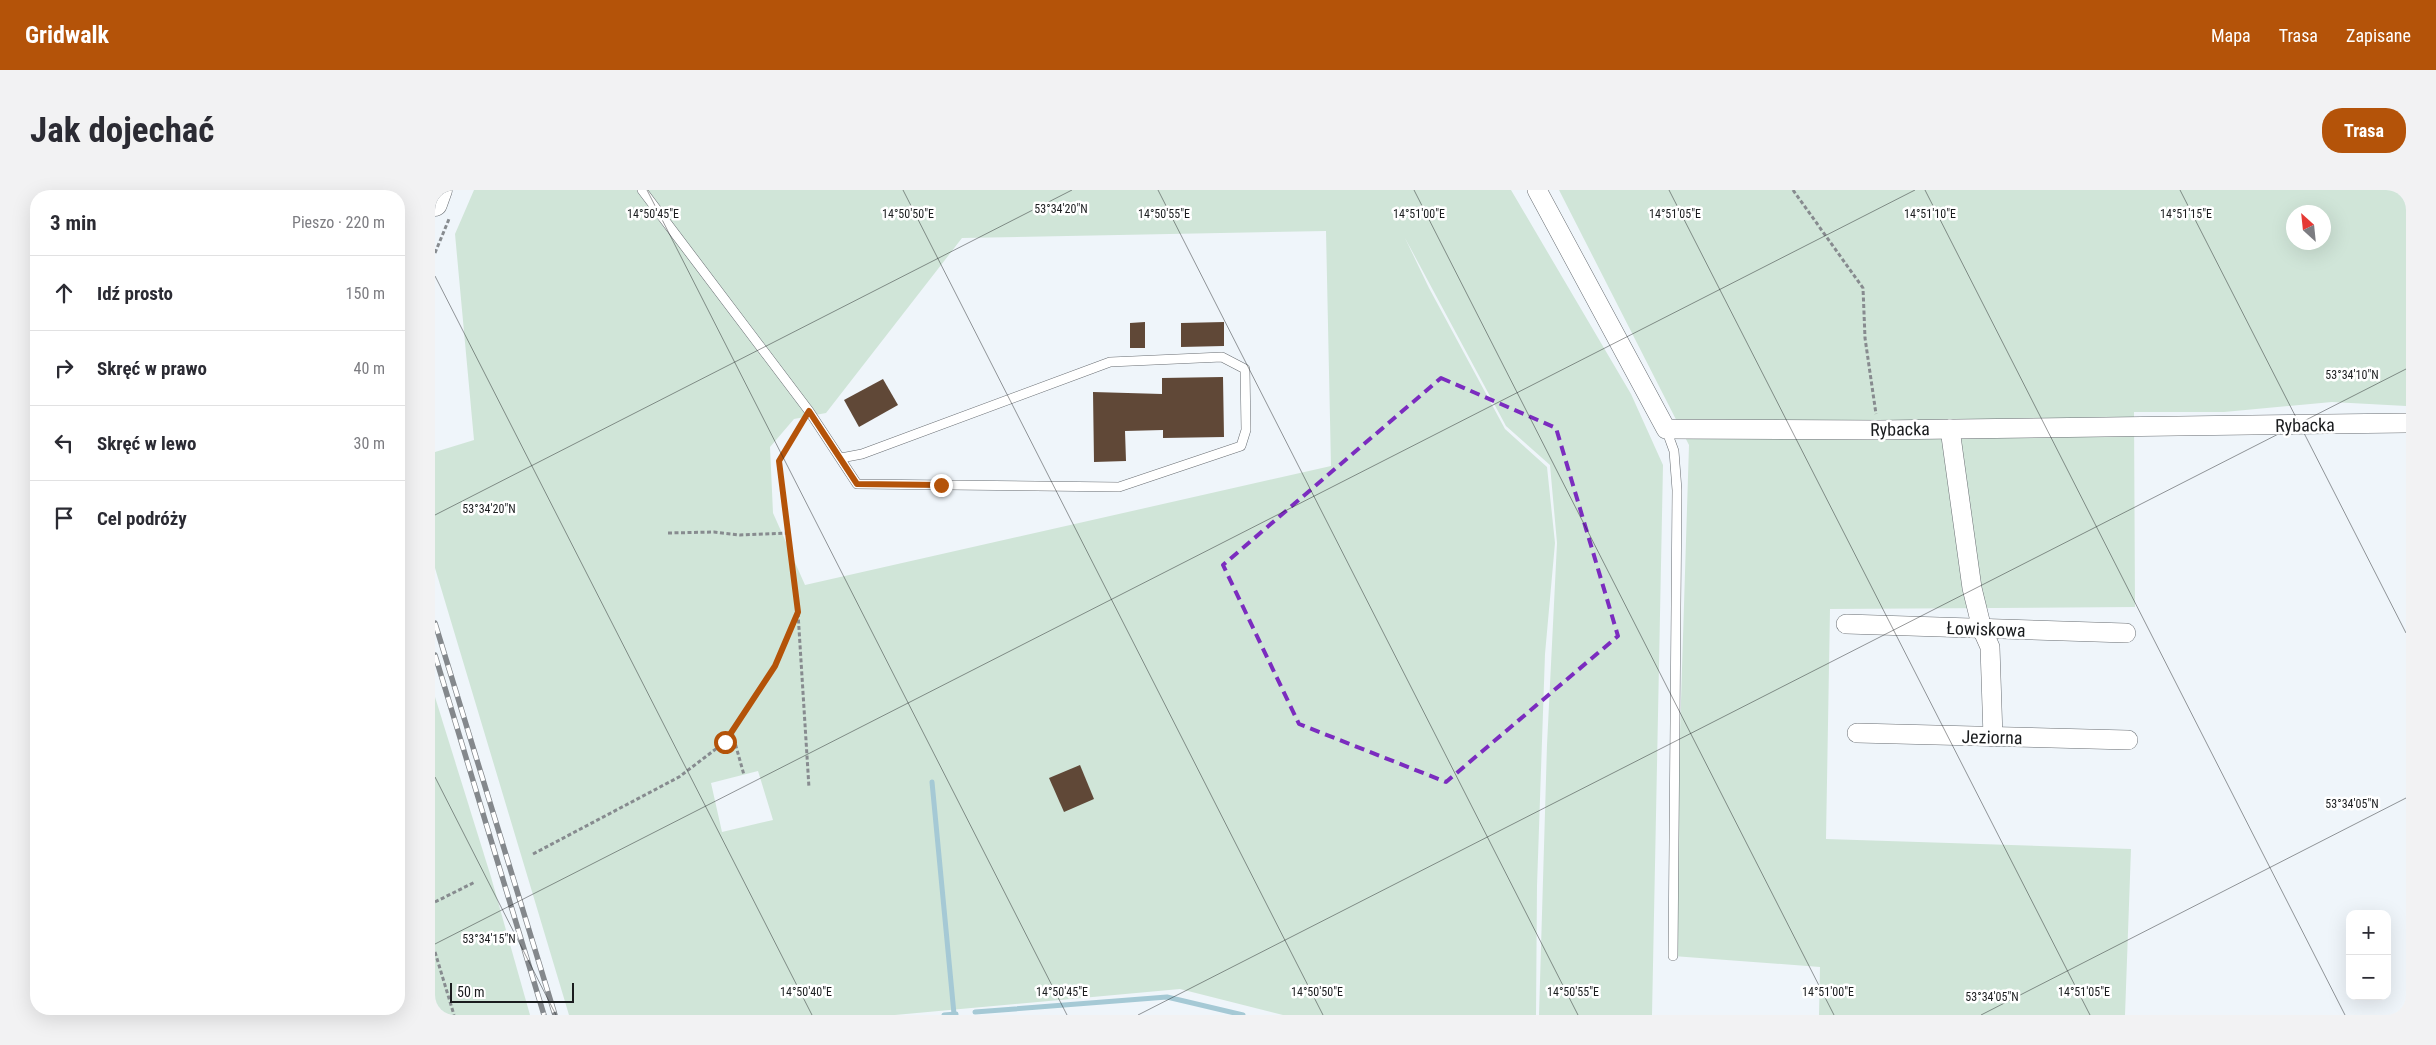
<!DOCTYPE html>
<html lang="pl">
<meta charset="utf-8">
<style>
:root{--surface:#fff;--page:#f2f2f3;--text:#2b2b33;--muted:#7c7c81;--line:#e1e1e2;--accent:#b45309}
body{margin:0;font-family:"Roboto Condensed",sans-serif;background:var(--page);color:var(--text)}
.controls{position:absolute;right:15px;bottom:15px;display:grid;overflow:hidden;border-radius:10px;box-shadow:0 5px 20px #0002}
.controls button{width:45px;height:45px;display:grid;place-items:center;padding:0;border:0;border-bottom:1px solid var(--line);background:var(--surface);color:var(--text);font:25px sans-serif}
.compass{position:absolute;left:1851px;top:15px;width:45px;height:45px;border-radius:50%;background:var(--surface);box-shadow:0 5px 20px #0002;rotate:333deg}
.scale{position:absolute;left:15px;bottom:12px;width:124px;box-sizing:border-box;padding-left:5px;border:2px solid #1a1c1e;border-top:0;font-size:14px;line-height:18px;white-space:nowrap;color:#1a1c1e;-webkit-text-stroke:4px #fff;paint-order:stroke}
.stop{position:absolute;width:15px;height:15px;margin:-11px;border:4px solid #b45309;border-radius:50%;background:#fff}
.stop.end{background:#b45309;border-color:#fff;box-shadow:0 1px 5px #0008}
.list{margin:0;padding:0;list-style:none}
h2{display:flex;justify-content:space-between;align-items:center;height:65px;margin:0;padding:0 20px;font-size:21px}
h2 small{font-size:16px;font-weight:400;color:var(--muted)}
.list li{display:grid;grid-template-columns:32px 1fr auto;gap:15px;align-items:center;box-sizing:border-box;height:75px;padding:0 20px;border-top:1px solid var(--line)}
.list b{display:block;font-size:19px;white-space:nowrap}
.list em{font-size:16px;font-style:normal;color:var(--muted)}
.icon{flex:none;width:28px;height:28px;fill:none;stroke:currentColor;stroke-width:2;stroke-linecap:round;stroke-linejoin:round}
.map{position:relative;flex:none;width:1971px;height:825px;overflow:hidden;border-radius:20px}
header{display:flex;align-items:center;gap:30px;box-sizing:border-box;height:70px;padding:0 25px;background:var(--accent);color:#fff}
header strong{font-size:24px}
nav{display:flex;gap:28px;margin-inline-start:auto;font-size:18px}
.intro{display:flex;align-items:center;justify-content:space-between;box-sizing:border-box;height:120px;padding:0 30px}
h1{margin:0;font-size:35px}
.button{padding:12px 22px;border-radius:20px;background:var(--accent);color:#fff;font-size:18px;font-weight:700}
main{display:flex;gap:30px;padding:0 30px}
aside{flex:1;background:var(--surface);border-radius:20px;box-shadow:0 5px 20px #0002}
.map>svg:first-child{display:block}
.green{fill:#d0e5d8;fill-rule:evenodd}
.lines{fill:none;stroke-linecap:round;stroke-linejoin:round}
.stream{stroke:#a5c9d5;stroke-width:5}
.building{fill:#604837}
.service-casing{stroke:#696e73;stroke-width:10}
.minor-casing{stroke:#696e73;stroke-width:20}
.tertiary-casing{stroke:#696e73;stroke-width:25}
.path{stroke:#878b8f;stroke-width:3;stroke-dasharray:4 2.5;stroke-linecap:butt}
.service{stroke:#fff;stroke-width:9}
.minor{stroke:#fff;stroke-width:19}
.tertiary{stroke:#fff;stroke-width:24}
.rail-casing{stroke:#84888c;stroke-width:5.5}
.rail{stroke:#fff;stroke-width:4;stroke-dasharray:11;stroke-linecap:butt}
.route{stroke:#b45309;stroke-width:6}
.marked{fill:none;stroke:#7b2cbf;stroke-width:4;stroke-dasharray:10 6;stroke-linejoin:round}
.ticks{fill:none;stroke:#1a1c1e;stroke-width:1;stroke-opacity:0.45}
.labels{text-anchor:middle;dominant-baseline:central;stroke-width:5;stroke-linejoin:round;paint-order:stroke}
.street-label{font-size:18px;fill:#1a1c1e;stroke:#fff}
.ticks-label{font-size:12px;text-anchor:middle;fill:#1a1c1e;stroke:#fff;stroke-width:5;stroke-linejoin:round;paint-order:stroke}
</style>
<header>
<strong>Gridwalk</strong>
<nav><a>Mapa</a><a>Trasa</a><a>Zapisane</a></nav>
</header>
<div class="intro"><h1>Jak dojechać</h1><a class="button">Trasa</a></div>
<main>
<aside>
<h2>3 min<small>Pieszo · 220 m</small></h2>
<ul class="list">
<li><svg class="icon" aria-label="ahead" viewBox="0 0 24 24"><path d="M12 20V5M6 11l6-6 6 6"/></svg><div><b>Idź prosto</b></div><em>150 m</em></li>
<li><svg class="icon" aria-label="right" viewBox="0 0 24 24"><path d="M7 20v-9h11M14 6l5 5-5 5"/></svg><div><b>Skręć w prawo</b></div><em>40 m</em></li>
<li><svg class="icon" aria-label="left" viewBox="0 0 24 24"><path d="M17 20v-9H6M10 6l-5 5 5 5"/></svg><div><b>Skręć w lewo</b></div><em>30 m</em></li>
<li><svg class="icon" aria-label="arrive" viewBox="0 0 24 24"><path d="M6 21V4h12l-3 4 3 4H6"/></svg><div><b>Cel podróży</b></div></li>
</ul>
</aside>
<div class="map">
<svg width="1971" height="825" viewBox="0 0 1971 825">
<rect width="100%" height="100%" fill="#eff5fa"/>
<g class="green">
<path d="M39 0H1076L1196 204 1228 275 1217 825H1104L1112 555 1122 353 1115 275 1071 236 970 48 994 98 1070 239 1112 277 1120 353 1110 464 1102 696 1101 825H848L745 799 460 825H134L0 378V262L39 250 20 44ZM891 41 896 276 370 395 338 323 335 257 359 229 391 223 527 48ZM323 581 338 630 287 642 276 593Z"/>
<path d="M1124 0H1971V216L1897 212 1789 222H1699L1700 417 1395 419 1391 649 1696 659 1690 825H1384L1385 777 1238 766 1254 255ZM1858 22H1888V52H1858Z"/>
<polygon points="0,507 56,687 95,825 0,825"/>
</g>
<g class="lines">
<g class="stream">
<polyline points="497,592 519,824"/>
<polyline points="540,822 732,807 808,825"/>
<polyline points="509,825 521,824"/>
</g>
</g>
<g class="building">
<polygon points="710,132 710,158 695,158 695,133"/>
<polygon points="789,132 789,156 746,157 746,133"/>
<polygon points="788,187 789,247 728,248 728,240 690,241 691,271 659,272 658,202 727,204 727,188"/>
<polygon points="448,189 463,215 424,237 409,210"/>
<polygon points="645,575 659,609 629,622 614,588"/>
</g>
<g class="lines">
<defs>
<g id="service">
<polyline points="207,0 374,221 422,294 684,297 806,256 811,240 810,179 787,167 675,172 427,264 406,268"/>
<polyline points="1231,239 1239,261 1242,300 1238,766"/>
</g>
<g id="minor">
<polyline points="1102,0 1231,239 1444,240 1971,233"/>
<polyline points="1515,239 1537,398 1547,439 1555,457 1558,547"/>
<polyline points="1411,434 1691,443"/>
<polyline points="1422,543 1693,550"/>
</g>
<polyline id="tertiary" points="0,14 5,0"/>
</defs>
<use href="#service" class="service-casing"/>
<use href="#minor" class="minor-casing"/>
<use href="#tertiary" class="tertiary-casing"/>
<g class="path">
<polyline points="1358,0 1428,98 1430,148 1441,224"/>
<polyline points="0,63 14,29"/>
<polyline points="233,343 279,342 305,345 353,343"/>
<polyline points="363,423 374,598"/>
<polyline points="297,542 309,585"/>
<polyline points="98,664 244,587 290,552 340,476 363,423 344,271 367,232"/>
<polyline points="0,712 40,692"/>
<polyline points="0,762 19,825"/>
</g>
<use href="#service" class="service"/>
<use href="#minor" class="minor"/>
<use href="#tertiary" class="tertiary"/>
<defs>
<g id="rail">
<polyline points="0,433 120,825"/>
<polyline points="0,465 109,825"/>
</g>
</defs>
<use href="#rail" class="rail-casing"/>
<use href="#rail" class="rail"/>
</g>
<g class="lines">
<polyline class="route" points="290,552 340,476 363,422 344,271 374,221 422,294 506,295"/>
</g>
<path class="marked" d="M1006 188 1121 238 1183 446 1011 592 864 534 788 375Z"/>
<path class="ticks" d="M212 0 632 825M468 0 888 825M723 0 1143 825M979 0 1399 825M1234 0 1655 825M1490 0 1910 825M1745 0 1971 443M0 86 377 825M0 325 637 0M0 587 121 825M0 754 1480 0M703 825 1971 179M1546 825 1971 608"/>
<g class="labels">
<g class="street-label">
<text transform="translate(1870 235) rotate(-1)">Rybacka</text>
<text transform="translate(1465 239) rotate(-1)">Rybacka</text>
<text transform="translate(1551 439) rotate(2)">Łowiskowa</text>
<text transform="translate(1557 547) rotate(1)">Jeziorna</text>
</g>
</g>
<g class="ticks-label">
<text x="626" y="23">53°34'20"N</text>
<text x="218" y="28">14°50'45"E</text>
<text x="473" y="28">14°50'50"E</text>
<text x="729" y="28">14°50'55"E</text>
<text x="984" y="28">14°51'00"E</text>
<text x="1240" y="28">14°51'05"E</text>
<text x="1495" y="28">14°51'10"E</text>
<text x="1751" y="28">14°51'15"E</text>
<text x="1917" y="189">53°34'10"N</text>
<text x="54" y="323">53°34'20"N</text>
<text x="1917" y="618">53°34'05"N</text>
<text x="54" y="753">53°34'15"N</text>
<text x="371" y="806">14°50'40"E</text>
<text x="627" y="806">14°50'45"E</text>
<text x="882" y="806">14°50'50"E</text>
<text x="1138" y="806">14°50'55"E</text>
<text x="1393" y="806">14°51'00"E</text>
<text x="1649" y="806">14°51'05"E</text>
<text x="1557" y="811">53°34'05"N</text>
</g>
</svg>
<div class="controls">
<button>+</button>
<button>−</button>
</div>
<svg class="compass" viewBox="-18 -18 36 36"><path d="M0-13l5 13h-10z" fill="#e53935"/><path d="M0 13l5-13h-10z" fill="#7c7c81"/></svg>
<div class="scale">50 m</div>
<div class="stop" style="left:290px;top:552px"></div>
<div class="stop end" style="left:506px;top:295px"></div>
</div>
</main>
